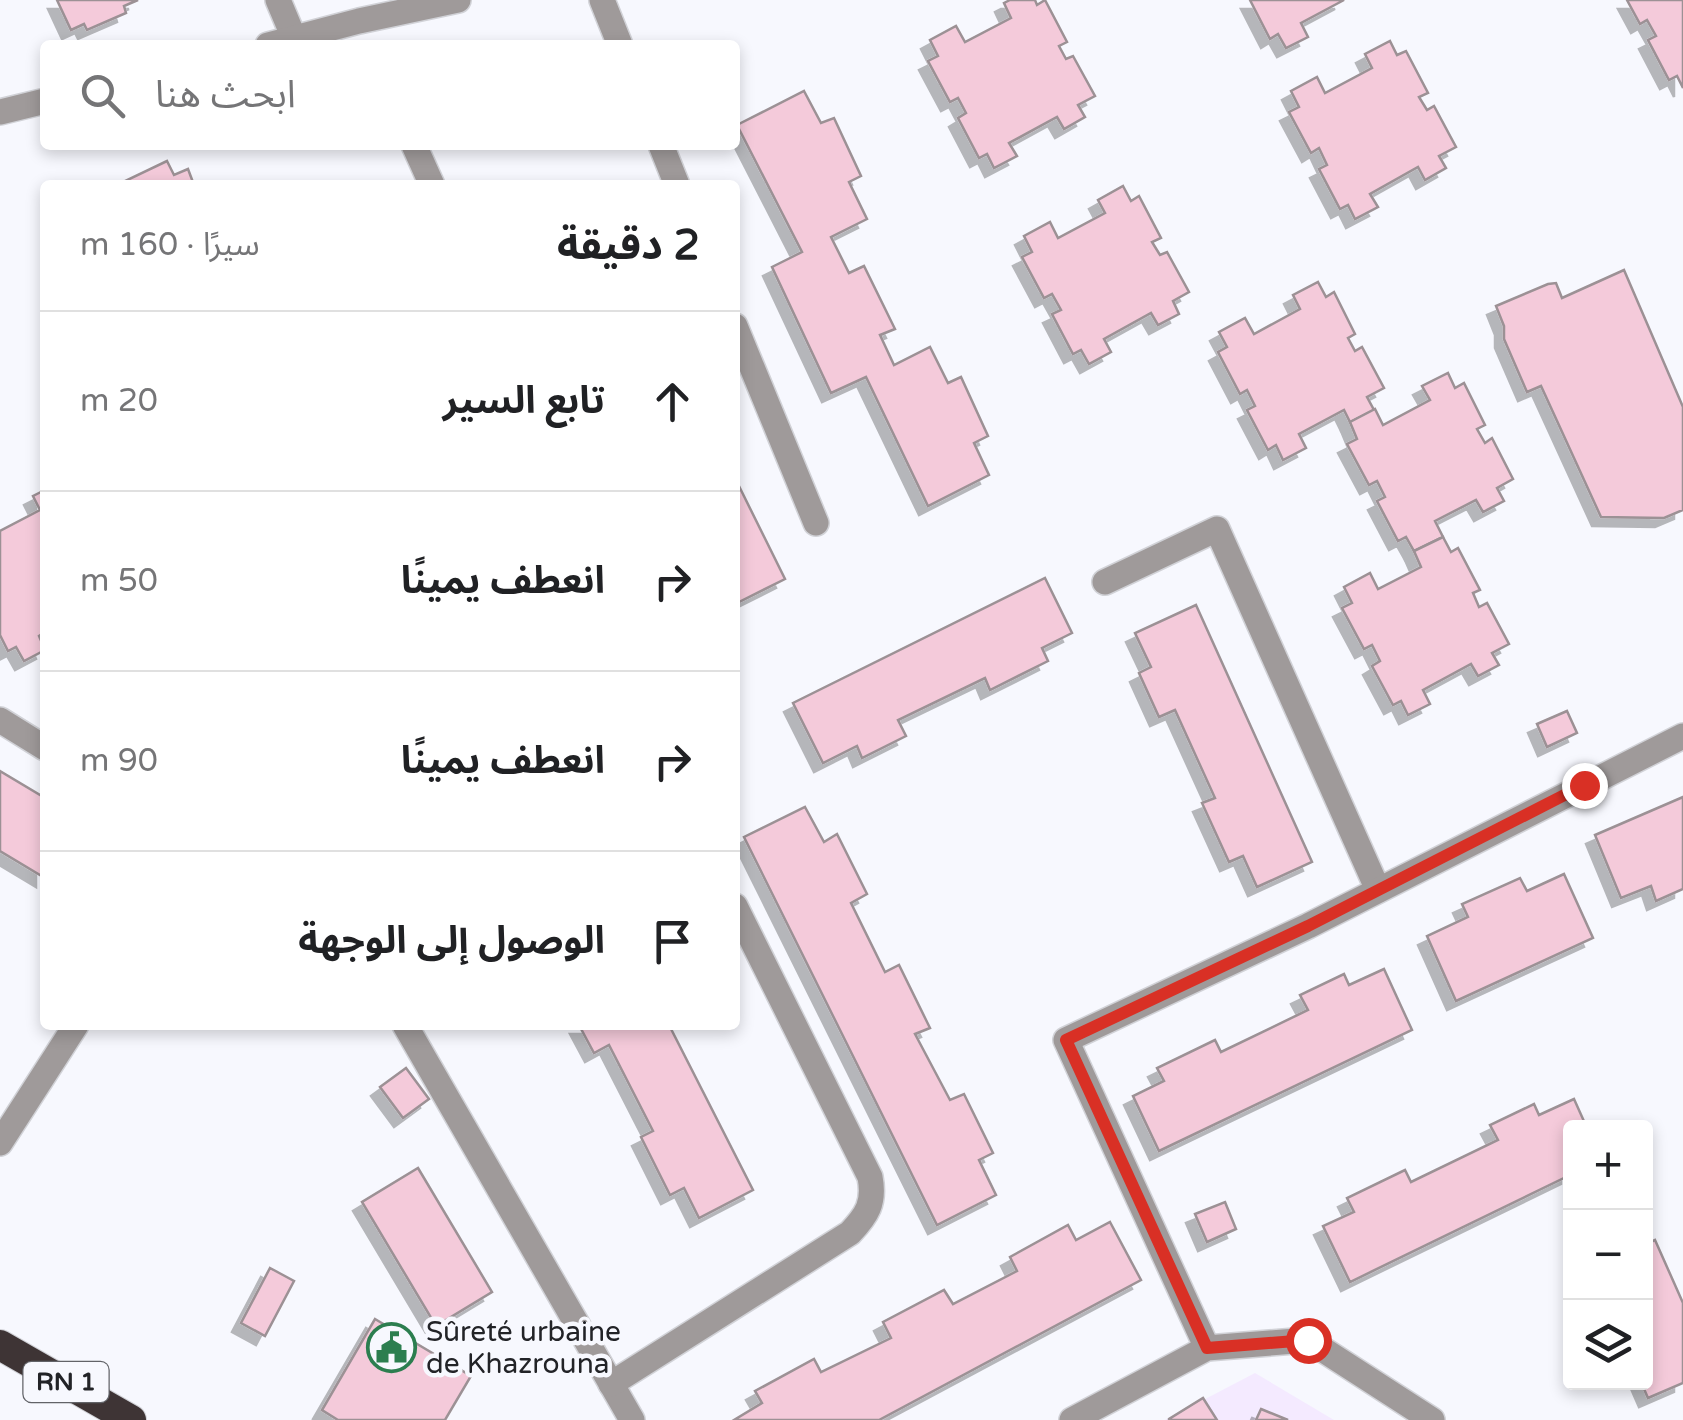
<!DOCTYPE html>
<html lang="ar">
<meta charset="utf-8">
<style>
:root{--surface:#fff;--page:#f6f6f6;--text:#202124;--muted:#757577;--line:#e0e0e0}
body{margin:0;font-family:"Varela Round","Noto Sans Arabic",sans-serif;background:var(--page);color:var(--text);direction:rtl}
.controls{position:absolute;right:30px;bottom:30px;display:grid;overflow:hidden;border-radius:10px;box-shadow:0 5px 15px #0003}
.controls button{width:90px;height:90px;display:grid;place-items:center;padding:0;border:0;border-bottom:2px solid var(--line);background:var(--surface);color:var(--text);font:50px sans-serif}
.stop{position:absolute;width:30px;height:30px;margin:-22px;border:8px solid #d93025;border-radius:50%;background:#fff}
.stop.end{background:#d93025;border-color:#fff;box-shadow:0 2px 10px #0008}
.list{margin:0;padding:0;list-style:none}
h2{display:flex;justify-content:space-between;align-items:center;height:130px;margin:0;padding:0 40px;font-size:42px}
h2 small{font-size:32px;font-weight:400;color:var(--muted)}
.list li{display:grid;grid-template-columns:65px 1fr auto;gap:30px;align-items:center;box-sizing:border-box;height:180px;padding:0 40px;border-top:2px solid var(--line)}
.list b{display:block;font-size:38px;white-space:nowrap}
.list em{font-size:32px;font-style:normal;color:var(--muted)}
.icon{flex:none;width:55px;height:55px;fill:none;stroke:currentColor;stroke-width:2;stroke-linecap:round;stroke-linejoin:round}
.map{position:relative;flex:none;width:1683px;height:1420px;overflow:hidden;direction:ltr}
.search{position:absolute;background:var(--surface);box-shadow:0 5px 15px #0003;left:40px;top:40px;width:700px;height:110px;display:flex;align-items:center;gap:25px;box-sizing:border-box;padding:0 35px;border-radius:10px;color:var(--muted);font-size:38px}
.panel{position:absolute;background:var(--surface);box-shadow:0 5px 15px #0003;left:40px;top:180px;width:700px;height:850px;border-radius:10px;direction:rtl}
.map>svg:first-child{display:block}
.education{fill:#f4eaff}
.building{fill:#f4cada;stroke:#9c9195;stroke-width:2.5;filter:url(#shadow)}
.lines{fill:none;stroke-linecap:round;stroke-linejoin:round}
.street-casing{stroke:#d1d2d7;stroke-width:28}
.highway-casing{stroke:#d1d2d7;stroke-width:32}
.street{stroke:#9f9a9a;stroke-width:25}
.highway{stroke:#3e3435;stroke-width:30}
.route{stroke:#d93025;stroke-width:12}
.labels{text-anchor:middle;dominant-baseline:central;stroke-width:9;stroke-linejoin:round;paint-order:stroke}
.shield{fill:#f7f8fe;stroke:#626368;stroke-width:2.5}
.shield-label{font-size:25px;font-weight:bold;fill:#222327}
.poi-label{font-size:28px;fill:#222327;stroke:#f7f8fe;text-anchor:start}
</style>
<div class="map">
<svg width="1683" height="1420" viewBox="0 0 1683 1420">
<defs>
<filter id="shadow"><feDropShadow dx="-9" dy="9" stdDeviation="0" flood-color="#0004"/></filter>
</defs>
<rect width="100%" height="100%" fill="#f7f8fe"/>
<polygon class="education" points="1255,1373 1334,1420 1165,1420"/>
<g class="building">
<polygon points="57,0 138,0 124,6 126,13 87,30 84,24 71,30"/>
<polygon points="1010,0 1035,0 1037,5 1045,0 1067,42 1059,46 1066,59 1073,56 1095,96 1078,105 1085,117 1064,129 1057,117 1009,143 1017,156 994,168 987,154 979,158 958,118 966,113 958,98 950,102 928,61 938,56 930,40 956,26 965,42 1011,18 1004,3"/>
<polygon points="1250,0 1344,0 1301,23 1308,37 1286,48 1278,34 1270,39"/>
<polygon points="1627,0 1683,0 1683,88 1677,76 1669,80 1648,40 1656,36 1647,20 1640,24"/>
<polygon points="1390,41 1397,55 1406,51 1428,93 1419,97 1427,110 1434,106 1456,147 1439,156 1446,168 1425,180 1418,167 1370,194 1378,207 1355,219 1348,205 1340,209 1319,169 1327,165 1319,148 1311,153 1289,112 1299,107 1291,91 1317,77 1325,93 1372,68 1365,54"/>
<polygon points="804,91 821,123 834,118 861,176 849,182 867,219 831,237 849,273 864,266 895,329 880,335 894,365 930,347 948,383 961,377 988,436 974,443 989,475 928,506 866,377 831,393 772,267 802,252 737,125"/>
<polygon points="167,161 174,175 188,169 194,185 127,185 125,181"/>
<polygon points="1123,186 1131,201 1139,196 1161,238 1152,242 1160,255 1167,252 1189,292 1173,301 1179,314 1158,325 1151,313 1104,339 1111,352 1089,364 1081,350 1073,354 1052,314 1061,310 1052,294 1044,298 1022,257 1032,252 1024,236 1050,222 1058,238 1105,213 1098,200"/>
<polygon points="1624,270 1683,407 1683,510 1664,518 1601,517 1541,386 1527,392 1504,339 1504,326 1496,306 1548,284 1556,283 1562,298"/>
<polygon points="1318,282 1326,297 1334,292 1355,334 1348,338 1355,351 1362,347 1384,388 1367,397 1374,410 1350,422 1344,410 1299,434 1306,448 1283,460 1276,445 1268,450 1247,410 1255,406 1247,390 1240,394 1218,352 1227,347 1219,332 1245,318 1254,334 1300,309 1293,295"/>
<polygon points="1448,373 1455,388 1464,383 1485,425 1477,429 1485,443 1492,438 1513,479 1497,488 1504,501 1483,512 1476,500 1435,521 1443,537 1414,551 1406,537 1398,541 1377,501 1385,497 1377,481 1369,485 1347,444 1357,439 1350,422 1375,409 1383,425 1430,400 1422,386"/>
<polygon points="735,478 785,579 735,604"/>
<polygon points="45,490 45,632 39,636 45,650 24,661 16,647 8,651 0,635 0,531 40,510 33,496"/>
<polygon points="1443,537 1451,552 1458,548 1480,590 1473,593 1479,607 1487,603 1509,644 1492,653 1499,665 1478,676 1471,664 1423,690 1430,704 1408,715 1401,701 1393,705 1372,666 1380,661 1372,645 1364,649 1342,608 1352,603 1344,587 1370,573 1378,589 1421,567 1414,551"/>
<polygon points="1045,578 1072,633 1042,648 1048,661 990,690 985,678 898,720 906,736 862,758 857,746 823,763 793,703"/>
<polygon points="1196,605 1312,862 1257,887 1243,856 1229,862 1202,803 1215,798 1175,710 1159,717 1139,673 1151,667 1135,633"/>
<polygon points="1567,711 1577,733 1547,747 1537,724"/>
<polygon points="0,771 45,798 45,878 0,851"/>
<polygon points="1683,797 1683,889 1656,901 1651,886 1621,898 1595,835"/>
<polygon points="805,807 824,842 837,834 867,894 851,903 885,972 899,965 930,1028 915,1034 950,1100 964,1094 993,1153 979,1160 996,1195 937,1225 744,837"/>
<polygon points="1564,874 1593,938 1456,1001 1427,936 1468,917 1462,904 1520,878 1527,891"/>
<polygon points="1384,969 1412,1030 1159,1151 1133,1096 1164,1081 1157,1068 1215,1040 1221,1052 1308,1010 1300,995 1344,974 1349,985"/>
<polygon points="579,1025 669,1025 753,1190 699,1218 684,1188 670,1195 641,1137 653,1131 609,1045 594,1053"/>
<polygon points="406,1068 429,1099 403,1118 380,1087"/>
<polygon points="1574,1099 1587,1128 1570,1128 1570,1175 1350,1282 1323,1226 1354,1212 1347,1198 1405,1170 1411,1182 1498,1140 1490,1125 1534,1104 1539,1115"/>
<polygon points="418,1168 492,1292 436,1326 362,1202"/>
<polygon points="1225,1202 1236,1229 1207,1242 1195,1214"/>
<polygon points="1110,1222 1141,1280 879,1420 734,1420 762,1403 755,1391 814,1359 821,1372 891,1338 883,1322 944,1290 953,1304 1017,1271 1010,1257 1068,1225 1076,1240"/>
<polygon points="1655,1240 1683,1303 1683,1383 1648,1398 1641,1382 1646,1382 1646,1244"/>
<polygon points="270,1268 294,1281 265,1336 241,1323"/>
<polygon points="375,1319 471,1376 445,1420 338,1420 322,1410"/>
<polygon points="1203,1398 1217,1420 1169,1420 1169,1419"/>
<polygon points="1261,1409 1288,1420 1256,1420"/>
</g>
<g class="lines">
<defs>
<g id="street">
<polyline points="278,0 294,38"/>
<polyline points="602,0 620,45"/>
<polyline points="268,45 359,21 458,0"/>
<polyline points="0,112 45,101"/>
<polyline points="414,145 432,185"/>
<polyline points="661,145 677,185"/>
<polyline points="735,326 816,523"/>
<polyline points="1105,582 1217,529 1378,890"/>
<polyline points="0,720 45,748"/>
<polyline points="405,1025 632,1420"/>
<polyline points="0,1143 76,1025"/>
<polyline points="1207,1348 1066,1040 1308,926 1683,736"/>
<path d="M611 1384 850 1233C867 1215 875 1203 870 1177L735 906"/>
<polyline points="1072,1420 1207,1348 1308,1340 1432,1420"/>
</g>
<polyline id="highway" points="0,1345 131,1420"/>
</defs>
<use href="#street" class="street-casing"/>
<use href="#highway" class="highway-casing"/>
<use href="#street" class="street"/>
<use href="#highway" class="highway"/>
</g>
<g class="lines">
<polyline class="route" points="1308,1340 1207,1348 1066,1040 1308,926 1584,785"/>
</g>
<defs>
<symbol id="civic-ring" viewBox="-11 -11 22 22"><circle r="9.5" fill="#f7f8fe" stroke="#2c7e4f" stroke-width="1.5"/><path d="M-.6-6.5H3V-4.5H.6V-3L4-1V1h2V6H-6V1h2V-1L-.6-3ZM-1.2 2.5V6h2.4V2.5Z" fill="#2c7e4f"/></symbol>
</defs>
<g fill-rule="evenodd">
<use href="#civic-ring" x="364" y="1320" width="55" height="55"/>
</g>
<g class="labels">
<rect class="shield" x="23.5" y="1362" width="85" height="40" rx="8"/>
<g class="shield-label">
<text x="66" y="1382">RN 1</text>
</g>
<g class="poi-label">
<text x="426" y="1332">Sûreté urbaine<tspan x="426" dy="32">de Khazrouna</tspan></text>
</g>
</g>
</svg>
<div class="controls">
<button>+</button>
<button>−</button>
<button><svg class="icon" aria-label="layers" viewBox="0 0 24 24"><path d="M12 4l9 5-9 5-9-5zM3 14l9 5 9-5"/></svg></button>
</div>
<div class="stop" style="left:1308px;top:1340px"></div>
<div class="stop end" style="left:1584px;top:785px"></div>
<div class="search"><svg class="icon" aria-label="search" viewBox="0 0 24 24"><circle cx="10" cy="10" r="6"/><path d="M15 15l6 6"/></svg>ابحث هنا</div>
<section class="panel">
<h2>2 دقيقة<small>سيرًا · 160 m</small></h2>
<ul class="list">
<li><svg class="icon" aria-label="ahead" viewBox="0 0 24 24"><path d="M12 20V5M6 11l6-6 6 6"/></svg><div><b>تابع السير</b></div><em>20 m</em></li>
<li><svg class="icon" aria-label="right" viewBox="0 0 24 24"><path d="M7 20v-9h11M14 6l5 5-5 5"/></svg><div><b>انعطف يمينًا</b></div><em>50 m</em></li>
<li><svg class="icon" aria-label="right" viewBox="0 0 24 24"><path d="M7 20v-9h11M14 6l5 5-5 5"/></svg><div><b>انعطف يمينًا</b></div><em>90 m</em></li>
<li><svg class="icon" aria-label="arrive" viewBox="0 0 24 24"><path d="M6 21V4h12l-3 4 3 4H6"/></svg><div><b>الوصول إلى الوجهة</b></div></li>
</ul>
</section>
</div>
